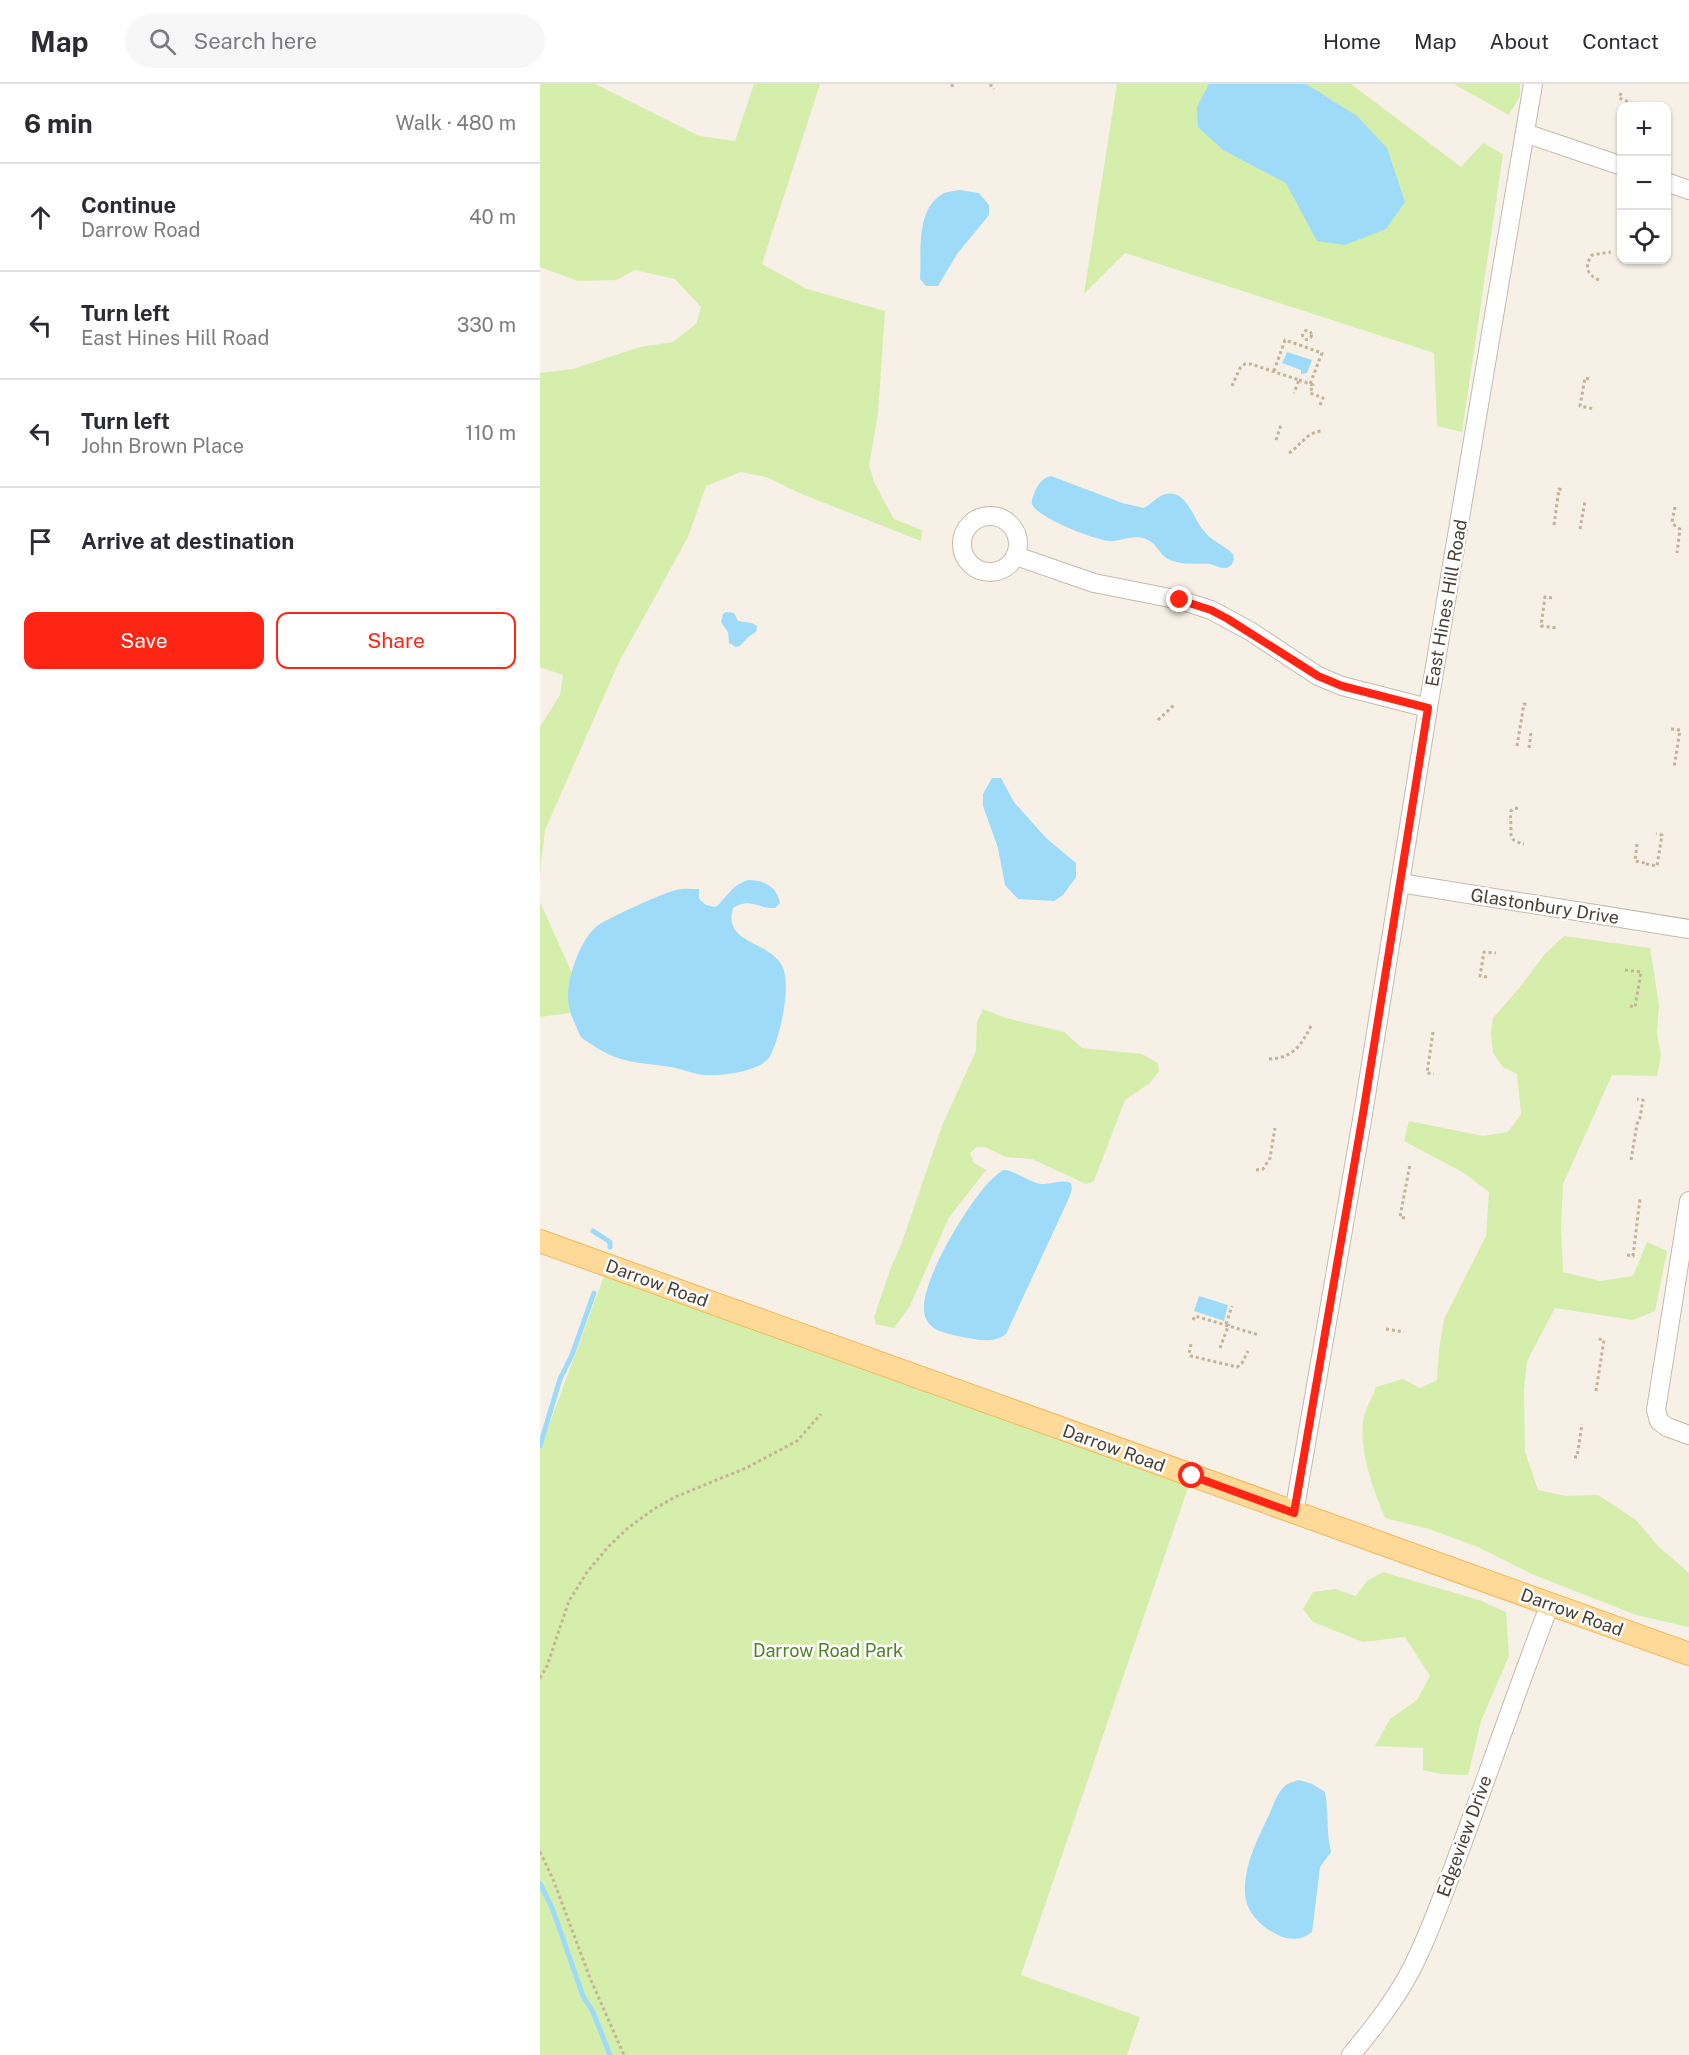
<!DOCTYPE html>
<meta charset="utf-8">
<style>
:root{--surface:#fff;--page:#f7f7f7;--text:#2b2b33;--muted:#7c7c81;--line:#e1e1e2;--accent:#ff2515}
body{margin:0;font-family:"Public Sans",sans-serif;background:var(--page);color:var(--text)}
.controls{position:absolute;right:18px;top:18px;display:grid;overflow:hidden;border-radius:12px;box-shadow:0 2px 4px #0004}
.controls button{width:54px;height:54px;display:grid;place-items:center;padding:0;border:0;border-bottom:2px solid var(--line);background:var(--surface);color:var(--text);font:30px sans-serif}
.stop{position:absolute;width:18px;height:18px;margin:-14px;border:4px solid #ff2515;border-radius:50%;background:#fff}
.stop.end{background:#ff2515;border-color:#fff;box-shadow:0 2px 6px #0008}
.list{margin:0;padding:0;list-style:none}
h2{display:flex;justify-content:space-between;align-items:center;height:78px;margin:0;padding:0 24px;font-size:26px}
h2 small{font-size:20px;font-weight:400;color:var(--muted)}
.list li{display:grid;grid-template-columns:39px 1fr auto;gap:18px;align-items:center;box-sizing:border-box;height:108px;padding:0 24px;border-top:2px solid var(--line)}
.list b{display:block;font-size:22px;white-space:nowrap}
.list p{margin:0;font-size:20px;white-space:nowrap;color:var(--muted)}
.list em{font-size:20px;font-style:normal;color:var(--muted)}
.actions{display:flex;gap:12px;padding:18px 24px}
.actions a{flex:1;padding:14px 0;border:2px solid var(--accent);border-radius:12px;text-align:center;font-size:21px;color:var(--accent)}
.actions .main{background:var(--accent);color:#fff}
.icon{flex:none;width:33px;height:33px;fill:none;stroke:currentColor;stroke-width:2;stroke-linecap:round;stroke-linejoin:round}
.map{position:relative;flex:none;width:1149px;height:1971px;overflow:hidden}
header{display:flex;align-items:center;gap:36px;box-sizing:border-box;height:84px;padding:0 30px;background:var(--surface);border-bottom:2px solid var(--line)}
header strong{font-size:28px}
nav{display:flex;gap:33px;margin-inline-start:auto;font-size:21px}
.search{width:420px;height:54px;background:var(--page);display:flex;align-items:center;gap:15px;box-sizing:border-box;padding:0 21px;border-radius:33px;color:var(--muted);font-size:22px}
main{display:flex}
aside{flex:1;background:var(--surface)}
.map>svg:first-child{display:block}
.green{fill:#d6eeac}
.water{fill:#9ddbf9}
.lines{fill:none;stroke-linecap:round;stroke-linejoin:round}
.stream{stroke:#9ddbf9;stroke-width:5}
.minor-casing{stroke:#c5baac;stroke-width:20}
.major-casing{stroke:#f2b759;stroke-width:24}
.path{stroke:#c6b298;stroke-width:3;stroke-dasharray:3 3;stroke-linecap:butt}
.minor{stroke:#fff;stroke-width:18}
.major{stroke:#ffd997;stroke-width:22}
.route{stroke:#ff2515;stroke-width:8}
.labels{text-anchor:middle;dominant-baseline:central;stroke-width:5;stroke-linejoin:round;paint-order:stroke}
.street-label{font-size:18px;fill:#4a4035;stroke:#fff}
.park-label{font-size:18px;fill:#4e8321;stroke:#fff}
</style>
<header>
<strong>Map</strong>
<div class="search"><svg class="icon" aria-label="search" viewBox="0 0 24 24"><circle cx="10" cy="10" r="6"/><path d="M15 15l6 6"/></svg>Search here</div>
<nav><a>Home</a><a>Map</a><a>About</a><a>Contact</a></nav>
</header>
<main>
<aside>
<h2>6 min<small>Walk · 480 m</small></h2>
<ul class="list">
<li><svg class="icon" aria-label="ahead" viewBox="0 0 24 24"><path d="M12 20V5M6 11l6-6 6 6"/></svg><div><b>Continue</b><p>Darrow Road</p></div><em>40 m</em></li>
<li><svg class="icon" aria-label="left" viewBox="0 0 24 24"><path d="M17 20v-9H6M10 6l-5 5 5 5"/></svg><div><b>Turn left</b><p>East Hines Hill Road</p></div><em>330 m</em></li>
<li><svg class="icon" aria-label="left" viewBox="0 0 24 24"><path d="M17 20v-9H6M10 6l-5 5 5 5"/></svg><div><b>Turn left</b><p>John Brown Place</p></div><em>110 m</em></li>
<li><svg class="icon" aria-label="arrive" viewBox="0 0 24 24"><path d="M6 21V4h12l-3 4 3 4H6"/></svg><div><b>Arrive at destination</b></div></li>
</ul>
<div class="actions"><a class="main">Save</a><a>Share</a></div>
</aside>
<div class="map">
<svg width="1149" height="1971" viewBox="0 0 1149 1971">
<rect width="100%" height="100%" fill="#f6f0e7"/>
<g class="green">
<polygon points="0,0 55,0 159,52 195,57 214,0 280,0 222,180 267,205 345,227 338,330 329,382 335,400 354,435 382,446 381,457 264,411 226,393 201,388 166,402 148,453 79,578 5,746 0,789 0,818 32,889 28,910 30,929 0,933 0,643 20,611 23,591 0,583 0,289 33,285 100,263 133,258 156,240 161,223 135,195 95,186 76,196 38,197 0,183"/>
<polygon points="577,0 811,0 921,83 943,59 963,70 922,348 897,342 894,269 585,169 544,210"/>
<polygon points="914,0 980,0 980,12 969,31"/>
<path d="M1024 852 1110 864 1119 921 1117 949 1121 972 1117 992 1072 991 1023 1100 1021 1145 1023 1188 1060 1197 1093 1192 1107 1158 1127 1167 1115 1227 1093 1236 1015 1224 987 1277 984 1306 985 1368 998 1406 1026 1412 1058 1411 1096 1436 1118 1462 1149 1489V1543L1096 1531 992 1490 938 1463 889 1445 845 1434C833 1405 816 1360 825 1329 828 1320 833 1312 836 1303L863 1295 880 1304 897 1296 899 1266 904 1235 946 1152 949 1108 924 1089 864 1057 869 1037 943 1052 968 1048 981 1030 977 990 963 983 953 969 951 949 953 934 980 903 1005 870Z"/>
<polygon points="443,925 466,934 524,948 542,964 602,970 618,979 619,987 610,999 585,1016 554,1097 546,1100 492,1075 466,1073 445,1063 437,1063 430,1069 434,1079 446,1086 408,1135 370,1222 354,1244 336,1240 334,1233 350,1186 361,1161 402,1042 436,967 437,938"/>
<polygon points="68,1181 652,1392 481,1891 600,1933 587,1971 0,1971 0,1366"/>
<polygon points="843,1488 939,1516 966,1528 969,1572 941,1637 928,1691 900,1690 883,1686 883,1664 835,1662 850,1635 877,1616 890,1592 865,1553 823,1558 773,1538 763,1525 773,1508 795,1505 816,1512 827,1497"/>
</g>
<g class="water">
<polygon points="669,0 766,0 817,32 847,64 865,118 846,145 805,161 777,157 746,99 683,66 658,43 657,23"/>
<path d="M419 106 439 109 449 121V131L417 170 398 202H386L380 195C382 169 375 128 401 111 405 108 414 107 419 106Z"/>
<polygon points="747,268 772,276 767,289 761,290 761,286 742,279"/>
<path d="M511 392 582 419 604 424C610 421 614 416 619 413 644 399 652 432 663 446 671 457 684 461 693 470L694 475 692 480C689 483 688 484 684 484 679 484 675 481 670 480 658 479 636 482 625 473 618 467 616 459 606 455 594 450 582 457 570 457 555 456 497 434 492 420 491 416 494 410 495 407 499 399 503 394 511 392Z"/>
<polygon points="186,528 194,529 198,537 212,539 217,542 216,548 208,553 200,562 196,563 189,559 188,548 181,538 183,530"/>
<polygon points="452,694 461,694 474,718 506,754 536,779 536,793 523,811 514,817 478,815 465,801 458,764 443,722 443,710"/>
<path d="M208 796C224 796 237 802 240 819L235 824C217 825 211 813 193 824 183 859 225 856 241 880 253 898 240 954 230 972 222 987 182 992 167 991 155 991 143 985 131 983 100 978 81 980 54 962 50 959 45 957 42 954 39 951 38 946 36 942 31 932 28 923 28 912 28 891 41 855 57 842 68 834 123 809 136 806 143 804 151 805 159 805V815L166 821 176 823C188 812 192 801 208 796Z"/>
<path d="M463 1086C475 1086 487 1098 501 1100 511 1101 520 1095 531 1099L532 1105 529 1114 466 1250C451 1261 436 1255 418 1252 405 1249 390 1247 385 1232 376 1204 425 1126 443 1105 449 1097 456 1091 463 1086Z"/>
<polygon points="659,1212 688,1221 684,1237 654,1227"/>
<path d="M759 1696 772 1700 785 1708C789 1728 786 1748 791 1768L780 1783 772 1848C762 1856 750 1857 738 1851 721 1843 706 1828 705 1809 704 1780 718 1754 730 1729 733 1721 737 1711 742 1705 747 1699 752 1698 759 1696Z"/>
</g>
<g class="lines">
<g class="stream">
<polyline points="53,1147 70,1158 70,1163"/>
<polyline points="0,1362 20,1295 32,1271 54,1209"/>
<polyline points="0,1799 13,1826 43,1912 53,1928 70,1971"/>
</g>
<defs>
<g id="minor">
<polyline points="985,49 1082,82"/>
<polyline points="1126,98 1149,106"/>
<circle cx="450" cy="460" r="28"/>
<polyline points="476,472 554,499 640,516 671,526 710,547 778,592 802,602 888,624"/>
<polyline points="860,799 1149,845"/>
<polyline points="1149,1117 1116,1326 1119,1337 1127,1343 1149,1351"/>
<polyline points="754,1429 823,1030 888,624 993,0"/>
<path d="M811 1971C834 1943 857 1914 873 1882 892 1844 906 1803 921 1763 951 1682 979 1600 1010 1520"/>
</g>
<polyline id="major" points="0,1157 1149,1570"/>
</defs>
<use href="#minor" class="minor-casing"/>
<use href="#major" class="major-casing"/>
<g class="path">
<polyline points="412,0 413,6"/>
<polyline points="450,0 454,5"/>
<polyline points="1081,9 1079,14 1099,22"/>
<path d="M1059 196C1047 191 1044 182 1052 171L1071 168"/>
<circle cx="767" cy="251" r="4.5"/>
<polyline points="734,287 745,256 782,269 770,300"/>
<polyline points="1049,295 1045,294 1040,322 1055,325"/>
<polyline points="759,296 773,301 770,309 783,314 779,324"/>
<polyline points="692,302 700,284 705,280 711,280 759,296 754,309"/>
<polyline points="736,356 741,341"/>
<path d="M749 369C761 361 766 349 781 347"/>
<polyline points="1135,423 1132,438 1136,443 1140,445 1137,469"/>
<polyline points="1014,441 1019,405 1023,406"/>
<polyline points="1040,445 1045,417"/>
<polyline points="1012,514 1005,513 1001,542 1017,544"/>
<polyline points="618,636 634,621"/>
<polyline points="1131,645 1140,646 1134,684"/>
<polyline points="977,662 984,620 989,621"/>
<polyline points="989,664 991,648"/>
<path d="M978 724 973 725 971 727C970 733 971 738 971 743 970 755 972 757 984 760"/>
<polyline points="1097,760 1095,777 1105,779"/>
<polyline points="1106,780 1117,782 1122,751 1116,750"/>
<polyline points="1085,886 1101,888 1095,923 1090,922"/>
<polyline points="947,893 940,892 944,868 956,869"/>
<polyline points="893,948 887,989 894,990"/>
<path d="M729 975C754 974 762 960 772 940"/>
<polyline points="1091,1076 1097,1040 1100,1034 1103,1016 1097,1015"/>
<polyline points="716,1086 723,1085 730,1074 735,1044"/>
<polyline points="865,1134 860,1133 870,1080"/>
<polyline points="1087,1171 1093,1172 1100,1115"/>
<polyline points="653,1236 655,1232 719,1251"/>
<polyline points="686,1240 692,1222"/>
<polyline points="846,1245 864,1248"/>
<polyline points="651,1260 649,1270 651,1272 697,1283 702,1279 708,1267"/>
<polyline points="680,1264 689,1240"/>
<polyline points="1056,1307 1064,1256 1058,1255"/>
<polyline points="1034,1373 1037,1373 1042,1340"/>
<polyline points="0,1594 7,1582 29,1517 47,1488 69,1462 89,1443 114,1425 135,1413 206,1384 257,1357 281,1330"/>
<polyline points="0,1768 13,1795 50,1894 84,1971"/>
</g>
<use href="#minor" class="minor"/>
<use href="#major" class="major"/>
</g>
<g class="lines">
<polyline class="route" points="640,516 671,526 688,535 778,592 802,602 888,624 823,1030 754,1429 652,1392"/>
</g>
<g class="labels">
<g class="street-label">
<text transform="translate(906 519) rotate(-80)">East Hines Hill Road</text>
<text transform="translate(1005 822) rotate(9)">Glastonbury Drive</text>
<text transform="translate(117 1199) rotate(20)">Darrow Road</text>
<text transform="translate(574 1364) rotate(20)">Darrow Road</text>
<text transform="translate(1032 1528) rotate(20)">Darrow Road</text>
<text transform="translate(924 1752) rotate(-70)">Edgeview Drive</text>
</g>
<g class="park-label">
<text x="288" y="1566">Darrow Road Park</text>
</g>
</g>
</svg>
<div class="controls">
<button>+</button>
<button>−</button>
<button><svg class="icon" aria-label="locate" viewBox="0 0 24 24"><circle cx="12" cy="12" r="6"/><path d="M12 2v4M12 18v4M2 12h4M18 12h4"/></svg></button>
</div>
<div class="stop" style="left:652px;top:1392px"></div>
<div class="stop end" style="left:640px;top:516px"></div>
</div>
</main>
